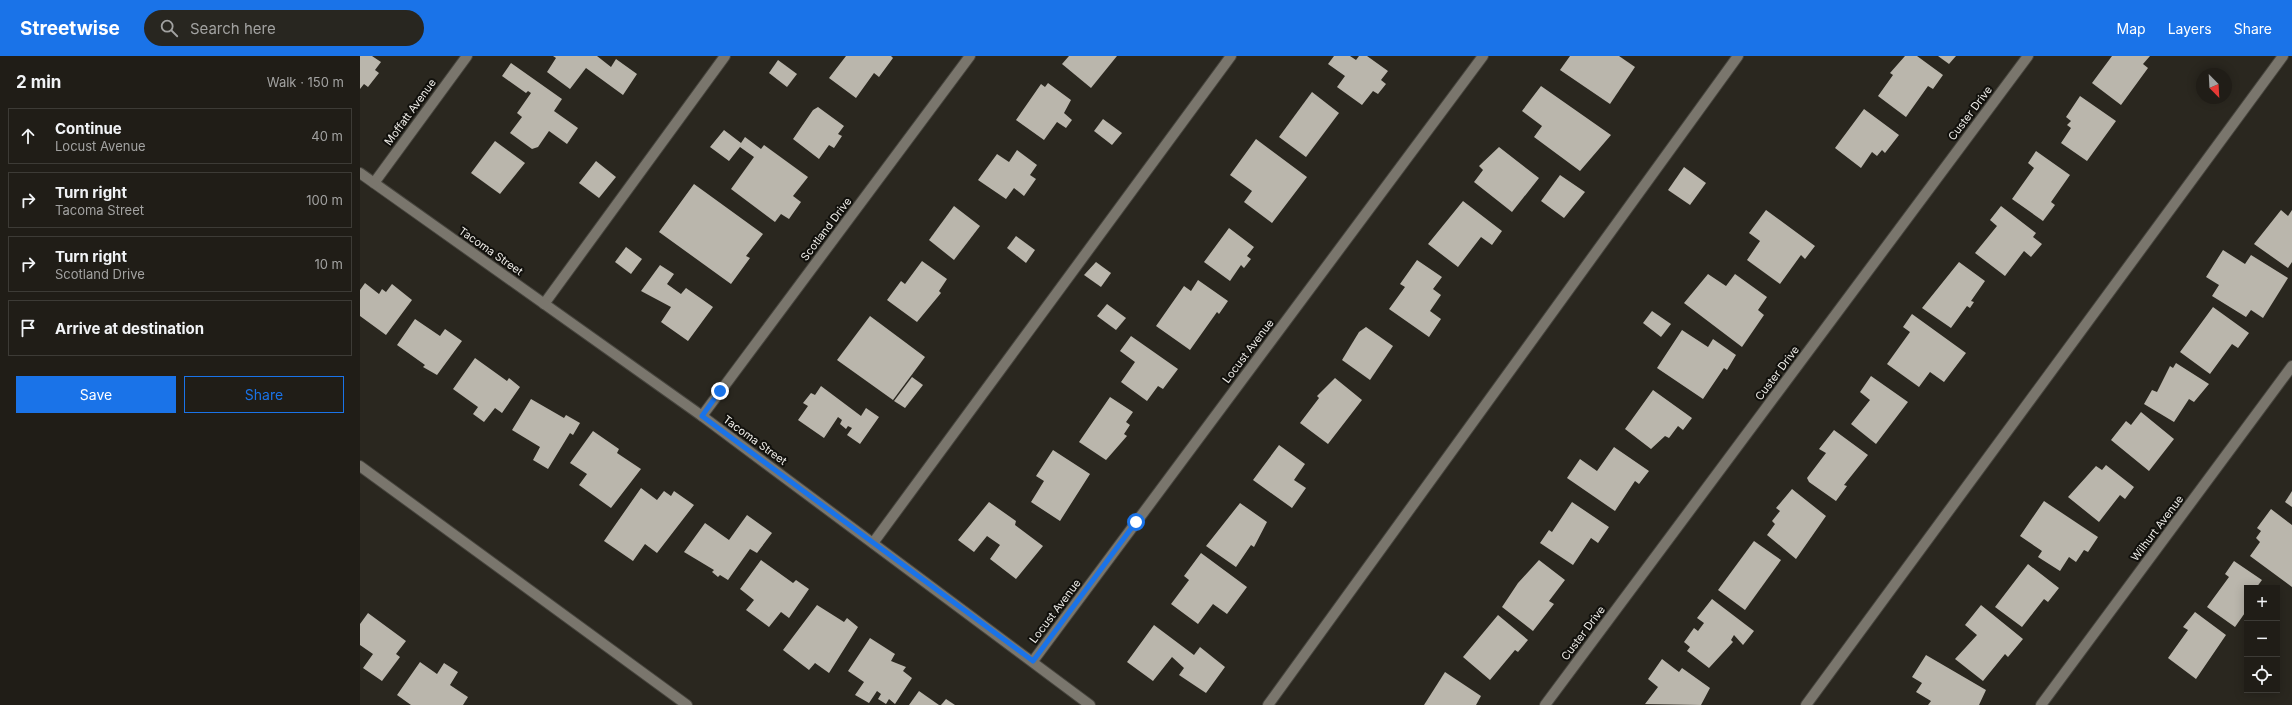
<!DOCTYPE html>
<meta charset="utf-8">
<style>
:root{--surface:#201d17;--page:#282620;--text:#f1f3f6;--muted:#a2a2a1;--line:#3d3b36;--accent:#1a73e8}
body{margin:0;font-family:Inter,sans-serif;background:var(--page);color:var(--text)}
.controls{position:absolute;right:12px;bottom:12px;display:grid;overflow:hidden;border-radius:0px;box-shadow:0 2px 10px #0003}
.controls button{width:36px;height:36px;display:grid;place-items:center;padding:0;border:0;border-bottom:1px solid var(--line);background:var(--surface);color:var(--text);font:20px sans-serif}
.compass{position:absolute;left:1836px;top:12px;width:36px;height:36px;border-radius:50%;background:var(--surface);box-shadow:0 2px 10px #0003;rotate:156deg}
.stop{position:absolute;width:12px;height:12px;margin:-9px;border:3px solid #1a73e8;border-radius:50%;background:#fff}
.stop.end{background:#1a73e8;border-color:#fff;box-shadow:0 1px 4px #0008}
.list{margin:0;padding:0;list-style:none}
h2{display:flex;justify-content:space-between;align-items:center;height:52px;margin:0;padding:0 16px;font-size:17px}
h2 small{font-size:13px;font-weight:400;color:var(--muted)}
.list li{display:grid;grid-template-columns:26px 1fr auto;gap:12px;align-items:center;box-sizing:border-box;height:56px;margin:0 8px 8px;padding:0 8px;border:1px solid var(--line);border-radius:0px}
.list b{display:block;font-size:15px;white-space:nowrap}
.list p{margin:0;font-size:13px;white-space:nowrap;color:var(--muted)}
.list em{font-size:13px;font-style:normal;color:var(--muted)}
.actions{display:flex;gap:8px;padding:12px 16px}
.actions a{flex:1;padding:9px 0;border:1px solid var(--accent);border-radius:0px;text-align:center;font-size:14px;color:var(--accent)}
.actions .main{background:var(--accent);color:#fff}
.icon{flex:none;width:22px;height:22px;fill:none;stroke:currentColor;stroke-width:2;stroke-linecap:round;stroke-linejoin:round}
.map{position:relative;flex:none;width:1932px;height:649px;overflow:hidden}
header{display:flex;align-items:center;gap:24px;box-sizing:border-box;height:56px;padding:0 20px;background:var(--accent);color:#fff}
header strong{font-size:19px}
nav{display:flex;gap:22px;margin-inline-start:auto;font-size:14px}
.search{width:280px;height:36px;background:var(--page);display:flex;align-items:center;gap:10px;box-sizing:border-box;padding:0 14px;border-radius:22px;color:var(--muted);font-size:15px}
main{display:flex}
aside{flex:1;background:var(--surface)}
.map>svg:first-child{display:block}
.building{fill:#bab6ac}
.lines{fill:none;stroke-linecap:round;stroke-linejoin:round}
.lane-casing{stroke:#47453e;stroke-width:12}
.street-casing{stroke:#47453e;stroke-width:12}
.lane{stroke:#7a766d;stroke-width:10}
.street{stroke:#7a766d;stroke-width:10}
.route{stroke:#1a73e8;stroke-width:5}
.labels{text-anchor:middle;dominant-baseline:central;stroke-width:4;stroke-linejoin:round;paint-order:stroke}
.street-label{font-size:11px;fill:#f0eee9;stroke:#11100c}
</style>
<header>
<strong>Streetwise</strong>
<div class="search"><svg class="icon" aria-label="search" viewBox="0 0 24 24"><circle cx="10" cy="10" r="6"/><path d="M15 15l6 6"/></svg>Search here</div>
<nav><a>Map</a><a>Layers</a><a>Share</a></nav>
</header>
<main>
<aside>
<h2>2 min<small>Walk · 150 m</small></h2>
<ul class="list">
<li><svg class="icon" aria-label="ahead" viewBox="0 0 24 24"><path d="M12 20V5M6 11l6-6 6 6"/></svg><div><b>Continue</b><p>Locust Avenue</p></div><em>40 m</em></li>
<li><svg class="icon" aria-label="right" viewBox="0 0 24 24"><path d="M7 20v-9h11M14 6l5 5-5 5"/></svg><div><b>Turn right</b><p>Tacoma Street</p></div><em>100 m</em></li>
<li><svg class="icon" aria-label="right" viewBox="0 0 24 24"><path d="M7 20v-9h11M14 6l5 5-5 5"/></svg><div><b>Turn right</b><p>Scotland Drive</p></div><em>10 m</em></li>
<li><svg class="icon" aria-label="arrive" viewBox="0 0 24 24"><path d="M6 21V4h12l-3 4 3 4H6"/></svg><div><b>Arrive at destination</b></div></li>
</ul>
<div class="actions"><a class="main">Save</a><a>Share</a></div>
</aside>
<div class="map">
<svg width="1932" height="649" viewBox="0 0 1932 649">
<rect width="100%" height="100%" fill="#2a271f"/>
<g class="building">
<polygon points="0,0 12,0 21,6 15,14 19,17 8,31 4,28 0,33"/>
<polygon points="193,0 237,0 251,11 256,3 277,18 263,39 226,12 210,33 187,16 196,2"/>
<polygon points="486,0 531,0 533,2 519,21 514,17 496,42 469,22"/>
<polygon points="709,0 757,0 731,32 702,8"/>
<polygon points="974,0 990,0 996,4 999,0 1007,0 1028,15 1021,24 1026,28 1018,38 1013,35 1002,49 977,31 985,20 968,8"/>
<polygon points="1210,0 1259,0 1275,11 1250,48 1200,14"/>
<polygon points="1545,0 1557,0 1583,19 1573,33 1568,30 1546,61 1518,40 1533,19 1530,17"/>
<polygon points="1578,0 1596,0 1589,8"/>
<polygon points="1752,0 1790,0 1783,8 1788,12 1761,49 1732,27"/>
<polygon points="418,4 437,18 427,31 409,17"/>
<polygon points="151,7 202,43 194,55 218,72 207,88 189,75 178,91 172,93 150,77 162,61 157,57 171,37 168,35 166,37 142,20"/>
<polygon points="688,27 711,44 704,57 712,64 706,72 697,66 684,84 656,64 681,28 685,31"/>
<polygon points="1181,30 1251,79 1220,115 1174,81 1182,70 1162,55"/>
<polygon points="952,36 979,57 946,101 919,81"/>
<polygon points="1720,40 1756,65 1727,105 1701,87 1711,72 1707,69 1711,65 1706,61"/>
<polygon points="458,51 484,70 478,78 482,80 474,92 469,89 459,103 433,83 453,54"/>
<polygon points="1504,53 1539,79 1525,97 1522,94 1517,100 1512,96 1501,112 1475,92"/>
<polygon points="743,63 762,77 752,89 734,75"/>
<polygon points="364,74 381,87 385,81 401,93 404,89 448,121 433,140 441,146 429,163 421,158 415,166 371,133 394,101 380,91 369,105 350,91"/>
<polygon points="896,83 947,121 912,167 884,146 892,135 870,119"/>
<polygon points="135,85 165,107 140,138 111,117"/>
<polygon points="1139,91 1179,122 1152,156 1114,126 1123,114 1119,110"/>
<polygon points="657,94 677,109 670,119 676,123 664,140 654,132 646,143 618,124 637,98 649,106"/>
<polygon points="1676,95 1710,119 1691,146 1695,149 1683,165 1652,143 1674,112 1668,107"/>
<polygon points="236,105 256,121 239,142 219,127"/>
<polygon points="1324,111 1346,127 1330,149 1308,134"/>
<polygon points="1200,119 1225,136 1204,162 1181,145"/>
<polygon points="334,128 403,178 386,200 390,202 371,228 299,176"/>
<polygon points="1103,145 1142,175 1132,189 1121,181 1098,211 1068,188"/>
<polygon points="594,150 620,170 594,204 569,184"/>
<polygon points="1641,150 1676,177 1673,181 1682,188 1671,201 1664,195 1645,220 1615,197 1637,170 1630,164"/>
<polygon points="1406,154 1455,190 1445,203 1441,199 1420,228 1387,204 1400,185 1389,177"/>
<polygon points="1921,154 1928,160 1932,154 1932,206 1928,212 1894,188"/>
<polygon points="869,172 894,191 887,200 891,203 884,212 881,209 870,225 844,206"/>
<polygon points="656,180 675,194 666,207 647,192"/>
<polygon points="266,191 282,203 271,218 255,206"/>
<polygon points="1863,194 1885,208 1891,199 1928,222 1903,262 1891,254 1886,261 1852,240 1859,229 1846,221"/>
<polygon points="1057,204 1082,221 1073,233 1081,239 1070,255 1081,263 1069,281 1029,253 1045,231 1040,228"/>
<polygon points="562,205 587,223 579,235 581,237 557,266 527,244 541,225 545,228"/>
<polygon points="736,206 751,217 741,231 724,219"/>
<polygon points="1599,206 1625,225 1611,245 1614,246 1610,252 1607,250 1591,272 1562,252"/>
<polygon points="300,209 314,218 307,228 321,238 326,232 353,251 328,285 301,266 311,251 281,235"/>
<polygon points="1348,218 1366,230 1375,218 1407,241 1398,254 1404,259 1382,291 1324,247"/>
<polygon points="838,224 868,245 859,258 857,256 830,294 796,270 824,230 831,235"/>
<polygon points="5,227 19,238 22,233 26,236 32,228 52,244 26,279 0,260 0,234"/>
<polygon points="747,248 766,262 756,274 737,260"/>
<polygon points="1853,251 1889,277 1878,292 1872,288 1850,318 1820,296"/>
<polygon points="1292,255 1311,268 1301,281 1283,267"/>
<polygon points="1552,258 1606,297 1584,326 1570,316 1559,331 1527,308 1550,276 1543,271"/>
<polygon points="510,260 565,301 533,344 477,304"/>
<polygon points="55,263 80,280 85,273 102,285 77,319 63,311 65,309 37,289"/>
<polygon points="1006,271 1033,290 1010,324 982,304 999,276"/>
<polygon points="1322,274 1348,291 1353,283 1376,299 1367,314 1364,312 1343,343 1297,312"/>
<polygon points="771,280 818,313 803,333 798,330 787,345 761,326 775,306 760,295"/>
<polygon points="115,302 147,325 149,322 160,331 142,357 135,352 124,366 113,358 118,351 93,333"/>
<polygon points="1816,307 1849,328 1834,346 1829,343 1814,366 1784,348 1792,334 1797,336 1810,310 1813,312"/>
<polygon points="1511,320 1548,346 1516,388 1491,368 1510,344 1500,336"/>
<polygon points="552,321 563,329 545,352 534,345"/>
<polygon points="975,322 1002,344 968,388 940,367 959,342 957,340"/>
<polygon points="461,330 501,360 506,352 519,361 500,388 487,379 492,372 488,370 486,373 480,368 482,364 478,361 464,382 438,364 448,350 443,347 451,337 455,339"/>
<polygon points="1293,334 1332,362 1323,374 1318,370 1309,382 1305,380 1291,393 1265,373"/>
<polygon points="750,341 773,356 766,366 770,369 764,378 767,380 746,404 719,386"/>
<polygon points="171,343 204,362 206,359 220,367 213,379 210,377 188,413 173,404 180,391 152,374"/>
<polygon points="1781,356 1814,383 1789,415 1751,384 1766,365 1771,369"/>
<polygon points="1474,374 1508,399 1484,429 1487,430 1476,445 1449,426 1447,422 1466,397 1459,393"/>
<polygon points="233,375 259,393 257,397 281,413 251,452 219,429 227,418 210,407"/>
<polygon points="919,389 945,408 934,424 946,432 932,452 893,424"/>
<polygon points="1254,391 1289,415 1279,428 1275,425 1255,455 1207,422 1220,403 1237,415"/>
<polygon points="693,394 730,418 700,465 671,446 684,425 676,420"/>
<polygon points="1746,409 1774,431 1765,443 1760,439 1739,466 1708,441 1736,410 1742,414"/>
<polygon points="281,432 297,444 304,435 311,440 314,435 334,449 297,497 285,488 273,505 244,485"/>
<polygon points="1432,433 1466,460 1436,503 1407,479 1415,468 1412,465 1420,455 1416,452"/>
<polygon points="1932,435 1932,451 1925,446"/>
<polygon points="1684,445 1738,481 1728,496 1724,494 1716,506 1709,501 1700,515 1678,501 1682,495 1660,480"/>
<polygon points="629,446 656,465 655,469 683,490 656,523 630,503 640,489 627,480 614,496 598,484"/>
<polygon points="1212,446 1249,471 1238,487 1231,482 1213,509 1180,487 1189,474 1192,476"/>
<polygon points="880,447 907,466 894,491 891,489 876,511 846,490"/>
<polygon points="1911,453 1932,469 1932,531 1890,500 1900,486 1896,482 1901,475 1897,472"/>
<polygon points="387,459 412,477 397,497 390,493 368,524 360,519 358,521 352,516 354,514 324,496 345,467 369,484"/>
<polygon points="1394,485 1421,504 1385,554 1358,534"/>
<polygon points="841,497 887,531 867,558 853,548 838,568 811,548 829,524 824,520"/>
<polygon points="401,504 433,527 436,524 449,533 429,562 421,556 409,571 386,554 394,544 380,533"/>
<polygon points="1179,504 1205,524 1189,545 1194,548 1173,575 1142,551 1158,527"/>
<polygon points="1874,505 1902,524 1896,532 1887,532 1887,554 1875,571 1847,551 1869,521 1865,518"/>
<polygon points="1668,508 1699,532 1688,546 1684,543 1662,571 1635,551"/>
<polygon points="1352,543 1394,575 1383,589 1374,579 1371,584 1373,586 1349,612 1327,595 1330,591 1324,586 1334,572 1338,575 1344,567 1337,562"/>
<polygon points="457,549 484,566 487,562 498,571 469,617 455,607 449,614 423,594"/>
<polygon points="1621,549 1663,583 1648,601 1645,598 1623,625 1595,603 1617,579 1605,569"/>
<polygon points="1835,556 1866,579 1836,623 1808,602 1828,574 1823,571"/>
<polygon points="8,557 46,585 36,598 40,601 22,625 3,612 13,598 0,589 0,568"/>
<polygon points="1138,559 1168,584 1158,596 1155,594 1130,624 1103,601"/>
<polygon points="794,569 834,599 840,591 865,611 846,637 819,619 824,612 812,601 793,625 767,606"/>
<polygon points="510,582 535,598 531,605 546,611 543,615 552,622 535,648 529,643 526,648 518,643 521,638 517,635 509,647 495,639 504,626 488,615"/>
<polygon points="1566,599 1626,634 1619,649 1568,649 1571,645 1556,636 1562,627 1552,621"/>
<polygon points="1302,603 1319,616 1322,612 1350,632 1341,649 1285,648 1298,631 1288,623"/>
<polygon points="60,606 77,618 84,607 98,616 90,629 108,641 103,649 51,649 37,639"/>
<polygon points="1085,616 1121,640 1116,649 1064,649"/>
<polygon points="559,635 579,649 549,649"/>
<polygon points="586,643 595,649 581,649"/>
</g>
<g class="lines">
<defs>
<g id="lane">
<polyline points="184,248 365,0"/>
<polyline points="0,410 327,649"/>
<polyline points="513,487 871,0"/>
<polyline points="908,649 1378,0"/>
<polyline points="1446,649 1923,0"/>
</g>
<g id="street">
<polyline points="0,117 342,360 730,649"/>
<polyline points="14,127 107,0"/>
<polyline points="342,360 610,0"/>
<polyline points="673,605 1123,0"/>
<polyline points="1185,649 1668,0"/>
<polyline points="1681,649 1932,310"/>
</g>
</defs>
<use href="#lane" class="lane-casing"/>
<use href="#street" class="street-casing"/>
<use href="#lane" class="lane"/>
<use href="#street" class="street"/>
</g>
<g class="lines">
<polyline class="route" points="360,335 342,360 673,605 776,466"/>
</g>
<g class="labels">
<g class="street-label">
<text transform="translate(50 56) rotate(-54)">Moffatt Avenue</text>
<text transform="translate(1610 57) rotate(-53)">Custer Drive</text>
<text transform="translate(466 173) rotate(-53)">Scotland Drive</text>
<text transform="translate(131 195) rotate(35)">Tacoma Street</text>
<text transform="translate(888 295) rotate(-53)">Locust Avenue</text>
<text transform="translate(1417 317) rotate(-53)">Custer Drive</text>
<text transform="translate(395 384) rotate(36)">Tacoma Street</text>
<text transform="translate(1797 472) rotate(-53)">Wilhurt Avenue</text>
<text transform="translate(695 555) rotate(-53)">Locust Avenue</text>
<text transform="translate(1223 577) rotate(-53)">Custer Drive</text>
</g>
</g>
</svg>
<div class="controls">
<button>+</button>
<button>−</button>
<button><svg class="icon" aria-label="locate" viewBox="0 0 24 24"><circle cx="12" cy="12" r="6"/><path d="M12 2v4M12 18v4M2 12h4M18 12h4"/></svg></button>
</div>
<svg class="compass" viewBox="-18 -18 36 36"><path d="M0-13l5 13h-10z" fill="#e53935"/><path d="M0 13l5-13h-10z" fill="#a2a2a1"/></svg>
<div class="stop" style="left:776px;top:466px"></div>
<div class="stop end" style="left:360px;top:335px"></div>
</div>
</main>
